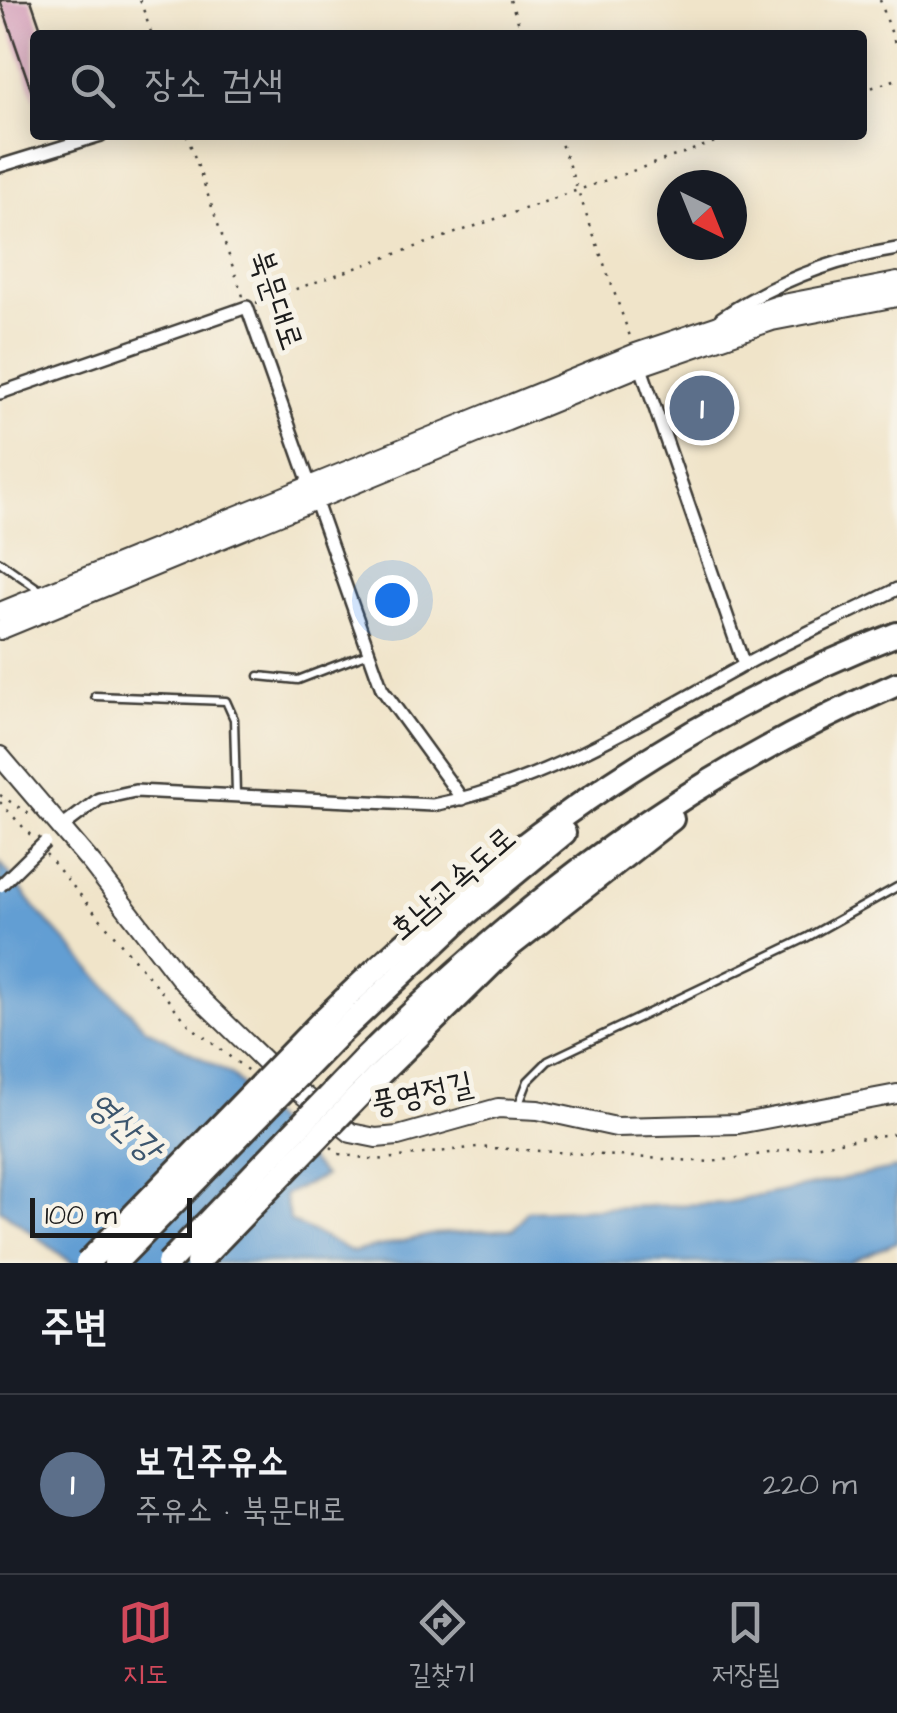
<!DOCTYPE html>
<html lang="ko">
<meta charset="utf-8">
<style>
:root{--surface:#171b24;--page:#242831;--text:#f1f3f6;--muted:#9ea1a6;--line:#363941;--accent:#d1495b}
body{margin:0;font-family:"Architects Daughter","Poor Story",sans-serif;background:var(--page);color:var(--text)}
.compass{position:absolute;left:657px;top:170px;width:90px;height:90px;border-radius:50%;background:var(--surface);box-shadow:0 5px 25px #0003;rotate:137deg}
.scale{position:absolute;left:30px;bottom:25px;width:162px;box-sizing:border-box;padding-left:10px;border:5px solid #1c1c1c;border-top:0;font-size:28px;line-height:35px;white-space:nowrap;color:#1c1c1c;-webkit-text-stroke:8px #f7f3e8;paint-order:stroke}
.you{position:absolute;left:392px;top:600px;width:35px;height:35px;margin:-25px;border:8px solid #fff;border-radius:50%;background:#1a73e8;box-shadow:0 0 0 15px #1a73e833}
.badge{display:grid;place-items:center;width:65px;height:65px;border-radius:50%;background:var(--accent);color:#fff;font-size:32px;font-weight:700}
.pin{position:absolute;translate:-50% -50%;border:5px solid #fff;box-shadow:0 2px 10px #0006}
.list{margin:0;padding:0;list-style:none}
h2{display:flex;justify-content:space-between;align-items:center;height:130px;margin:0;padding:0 40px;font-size:42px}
h2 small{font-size:32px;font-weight:400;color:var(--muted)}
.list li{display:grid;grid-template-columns:65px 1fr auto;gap:30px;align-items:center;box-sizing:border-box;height:180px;padding:0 40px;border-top:2px solid var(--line)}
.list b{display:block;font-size:38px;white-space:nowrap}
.list p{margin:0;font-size:32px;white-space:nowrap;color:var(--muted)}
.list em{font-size:32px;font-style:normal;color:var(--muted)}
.icon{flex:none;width:55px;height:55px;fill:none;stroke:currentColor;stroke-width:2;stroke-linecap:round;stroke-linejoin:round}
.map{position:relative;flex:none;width:897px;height:1263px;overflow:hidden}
.search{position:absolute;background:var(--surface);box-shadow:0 5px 25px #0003;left:30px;right:30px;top:30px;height:110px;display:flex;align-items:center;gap:25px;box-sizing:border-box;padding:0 35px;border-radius:10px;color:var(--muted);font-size:38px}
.sheet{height:310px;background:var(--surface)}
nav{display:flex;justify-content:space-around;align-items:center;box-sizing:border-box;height:140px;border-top:2px solid var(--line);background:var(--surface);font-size:28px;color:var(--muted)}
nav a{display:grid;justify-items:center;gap:5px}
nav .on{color:var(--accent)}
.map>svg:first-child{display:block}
.water{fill:#629ed3;stroke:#3f5d78;stroke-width:2.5}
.building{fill:#d199b6}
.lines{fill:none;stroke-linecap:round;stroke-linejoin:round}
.lane-casing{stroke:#3c3a36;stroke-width:11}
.street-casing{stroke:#3c3a36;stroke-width:16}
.secondary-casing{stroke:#3c3a36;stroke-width:22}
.primary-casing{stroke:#3c3a36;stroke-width:22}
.highway-casing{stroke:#3c3a36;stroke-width:28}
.path{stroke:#3c3a36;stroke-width:2.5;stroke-dasharray:2.5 8;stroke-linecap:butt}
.lane{stroke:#fff;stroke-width:6}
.street{stroke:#fff;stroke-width:11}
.secondary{stroke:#fff;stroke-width:18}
.primary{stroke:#fff;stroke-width:18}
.highway{stroke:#fff;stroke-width:22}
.street-bridge-casing{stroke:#3c3a36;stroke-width:16;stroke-linecap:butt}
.highway-bridge-casing{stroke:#3c3a36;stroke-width:28;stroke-linecap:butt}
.street-bridge{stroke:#fff;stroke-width:11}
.highway-bridge{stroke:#fff;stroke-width:22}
.labels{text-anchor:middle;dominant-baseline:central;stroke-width:10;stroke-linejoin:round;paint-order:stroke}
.street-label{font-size:32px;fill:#1c1c1c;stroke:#f7f3e8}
.water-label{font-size:35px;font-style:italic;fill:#3c566e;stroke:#f7f3e8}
</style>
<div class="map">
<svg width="897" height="1263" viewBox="0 0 897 1263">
<rect width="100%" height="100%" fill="#f7f3e8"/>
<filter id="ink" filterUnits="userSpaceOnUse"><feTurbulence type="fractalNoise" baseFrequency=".01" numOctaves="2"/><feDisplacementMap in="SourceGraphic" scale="20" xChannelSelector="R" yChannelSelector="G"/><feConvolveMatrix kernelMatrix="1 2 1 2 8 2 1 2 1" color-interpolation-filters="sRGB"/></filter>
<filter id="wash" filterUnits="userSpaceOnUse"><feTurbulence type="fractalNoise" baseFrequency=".0048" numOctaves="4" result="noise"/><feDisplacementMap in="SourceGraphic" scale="40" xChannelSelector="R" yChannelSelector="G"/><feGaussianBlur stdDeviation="2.25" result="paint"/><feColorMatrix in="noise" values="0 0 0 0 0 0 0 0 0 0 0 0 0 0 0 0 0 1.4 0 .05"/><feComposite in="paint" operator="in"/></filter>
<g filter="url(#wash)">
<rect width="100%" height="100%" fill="#f0e4c9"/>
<polygon class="water" points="0,862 37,910 145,1028 231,1074 324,1176 284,1195 290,1221 353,1252 435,1234 514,1229 527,1211 725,1203 897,1168 897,1242 848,1263 72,1263 0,1209"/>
<g id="blocks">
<polygon class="building" points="0,0 31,0 43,35 35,35 35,101"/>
</g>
</g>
<g filter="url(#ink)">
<use href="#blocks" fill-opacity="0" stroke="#3c3a36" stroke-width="2.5"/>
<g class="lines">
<defs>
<g id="lane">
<polyline points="0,562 40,590"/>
<polyline points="259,676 298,680 368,653"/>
<polyline points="95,696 226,701 234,719 236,793"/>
<polyline points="519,1104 528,1081 548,1061 806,938 897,887"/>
</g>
<g id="street">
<polyline points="0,166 101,135"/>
<path d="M721 318C774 282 834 259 897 249"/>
<polyline points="639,362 744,665"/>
<polyline points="0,393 247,307 382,689 462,799"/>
<path d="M62 827 99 799 135 791 433 805C542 784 643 721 739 668 790 639 845 616 897 589"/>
</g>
<polyline id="secondary" points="0,756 93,865 183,982 282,1078 351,1133 376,1138 398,1136 498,1108 538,1110 616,1127 738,1124 897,1094"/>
<g id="primary">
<polyline points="0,612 636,353 778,305 897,282"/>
<polyline points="0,630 641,366 772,321 897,297"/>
</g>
<g id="highway">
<path d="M324 1019C489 856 679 718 897 634"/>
<polyline points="338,1035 465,915 564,833"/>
<path d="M363 1060C529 897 683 778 897 684"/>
<polyline points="378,1076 511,945 672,819"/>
</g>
</defs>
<use href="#lane" class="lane-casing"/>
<use href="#street" class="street-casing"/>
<use href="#secondary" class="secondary-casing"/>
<use href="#primary" class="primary-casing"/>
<use href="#highway" class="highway-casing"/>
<g class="path">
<polyline points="140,0 152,35"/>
<polyline points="510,0 523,35"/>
<polyline points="880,0 897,49"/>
<polyline points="862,91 897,79"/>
<polyline points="187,135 244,299"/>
<polyline points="558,135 632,342"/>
<polyline points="256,303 735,135"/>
<polyline points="0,795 32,816"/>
<polyline points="0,802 35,840"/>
<polyline points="46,854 190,1026 251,1073"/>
<polyline points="331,1147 339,1154 377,1160 477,1147 711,1162 897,1133"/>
</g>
<use href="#lane" class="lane"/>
<use href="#street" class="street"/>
<use href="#secondary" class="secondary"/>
<use href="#primary" class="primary"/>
<use href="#highway" class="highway"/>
<defs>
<polyline id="street-bridge" points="0,886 45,842"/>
<g id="highway-bridge">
<polyline points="87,1263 324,1019"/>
<polyline points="115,1263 338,1035"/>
<polyline points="168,1263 363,1060"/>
<polyline points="197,1263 378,1076"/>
</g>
</defs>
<use href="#street-bridge" class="street-bridge-casing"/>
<use href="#highway-bridge" class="highway-bridge-casing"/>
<use href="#street-bridge" class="street-bridge"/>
<use href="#highway-bridge" class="highway-bridge"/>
</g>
</g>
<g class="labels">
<g class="street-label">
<text transform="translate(276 300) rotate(71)">북문대로</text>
<text transform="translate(453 884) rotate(-41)">호남고속도로</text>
<text transform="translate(422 1094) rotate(-12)">풍영정길</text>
</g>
<g class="water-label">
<text transform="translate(124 1127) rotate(42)">영산강</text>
</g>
</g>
</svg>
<svg class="compass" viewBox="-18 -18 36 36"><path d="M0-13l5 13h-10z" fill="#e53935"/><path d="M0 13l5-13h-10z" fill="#9ea1a6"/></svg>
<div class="scale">100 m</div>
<div class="you"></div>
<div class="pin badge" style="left:702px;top:408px;background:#5c6f8a">1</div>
<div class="search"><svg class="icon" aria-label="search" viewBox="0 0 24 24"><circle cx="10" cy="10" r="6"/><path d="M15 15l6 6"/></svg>장소 검색</div>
</div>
<section class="sheet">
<h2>주변<small></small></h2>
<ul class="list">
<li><span class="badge" style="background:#5c6f8a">1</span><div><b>보건주유소</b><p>주유소 · 북문대로</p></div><em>220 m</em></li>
</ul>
</section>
<nav>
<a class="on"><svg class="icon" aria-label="map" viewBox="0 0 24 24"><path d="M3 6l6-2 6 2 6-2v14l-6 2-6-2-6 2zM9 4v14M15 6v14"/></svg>지도</a>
<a><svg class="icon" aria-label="directions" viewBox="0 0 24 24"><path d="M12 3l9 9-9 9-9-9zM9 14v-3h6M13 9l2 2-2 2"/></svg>길찾기</a>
<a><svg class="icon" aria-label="saved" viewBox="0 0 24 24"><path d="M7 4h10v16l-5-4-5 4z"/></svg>저장됨</a>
</nav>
